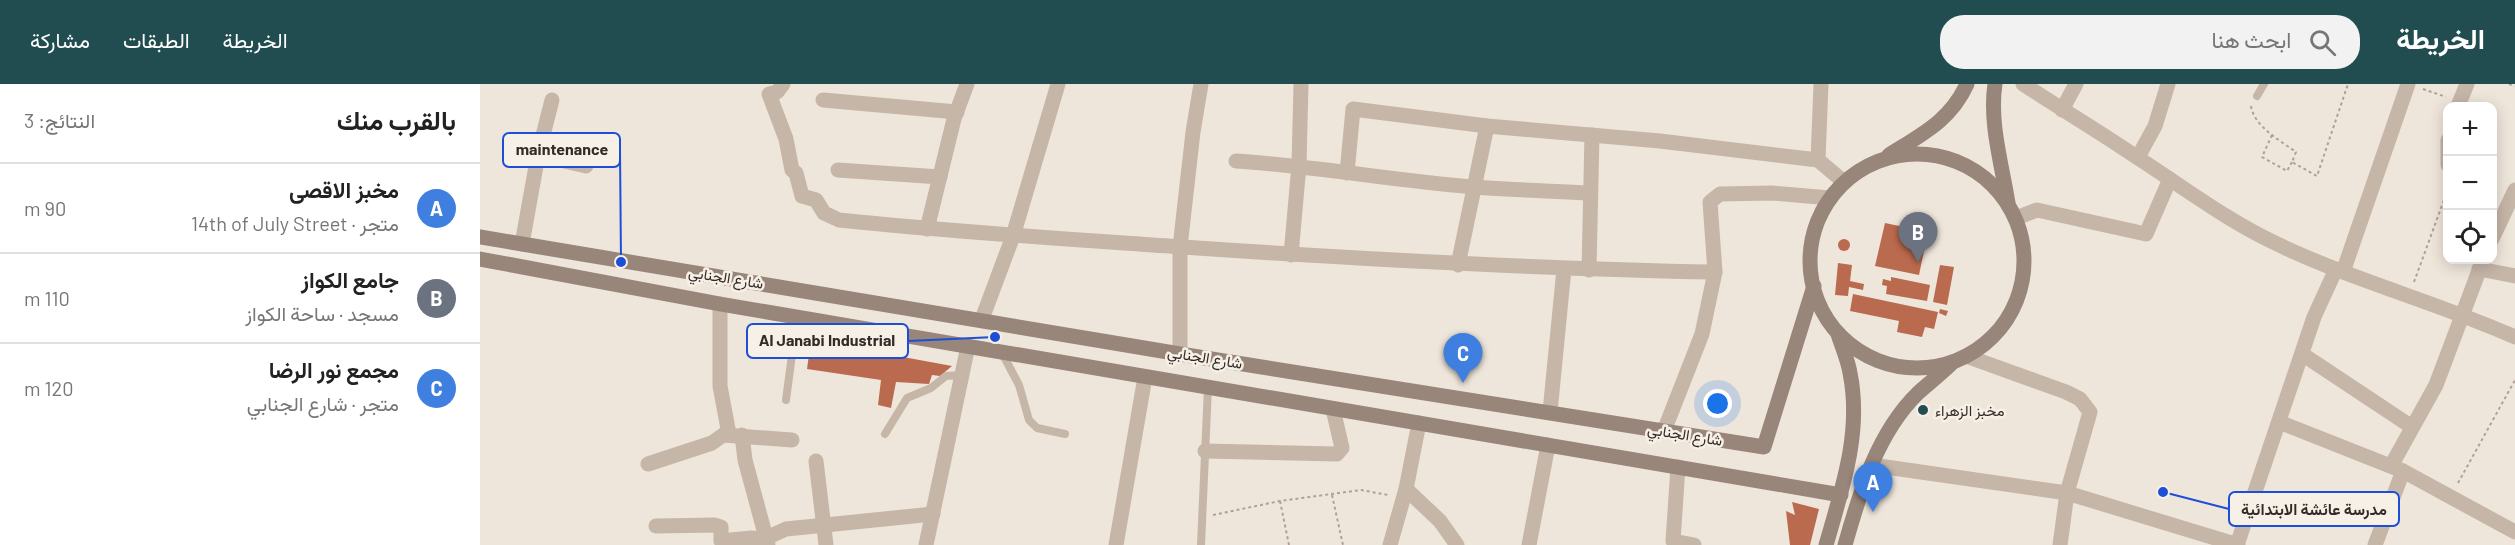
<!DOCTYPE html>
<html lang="ar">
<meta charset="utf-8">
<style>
:root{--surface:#fff;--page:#f2f2f2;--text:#222;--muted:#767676;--line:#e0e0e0;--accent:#214d50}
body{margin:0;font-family:Barlow,Vazirmatn,sans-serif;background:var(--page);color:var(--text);direction:rtl}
.controls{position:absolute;right:18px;top:18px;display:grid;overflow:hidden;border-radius:12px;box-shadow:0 3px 15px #0003}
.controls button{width:54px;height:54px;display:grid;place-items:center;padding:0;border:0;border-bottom:2px solid var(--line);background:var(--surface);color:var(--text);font:30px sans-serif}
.you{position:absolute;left:1238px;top:320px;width:21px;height:21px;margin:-15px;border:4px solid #fff;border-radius:50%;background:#1a73e8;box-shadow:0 0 0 9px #1a73e833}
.badge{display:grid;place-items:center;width:39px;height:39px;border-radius:50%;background:var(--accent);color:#fff;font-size:20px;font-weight:700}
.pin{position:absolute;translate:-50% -50px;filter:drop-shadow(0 2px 3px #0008)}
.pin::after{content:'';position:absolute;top:32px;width:21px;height:18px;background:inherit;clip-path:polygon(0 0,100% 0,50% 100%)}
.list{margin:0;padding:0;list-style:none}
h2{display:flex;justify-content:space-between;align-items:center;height:78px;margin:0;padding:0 24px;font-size:26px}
h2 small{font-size:20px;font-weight:400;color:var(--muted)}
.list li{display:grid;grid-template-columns:39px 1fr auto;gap:18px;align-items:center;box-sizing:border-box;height:90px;padding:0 24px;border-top:2px solid var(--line)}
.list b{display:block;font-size:22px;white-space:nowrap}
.list p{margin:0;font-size:20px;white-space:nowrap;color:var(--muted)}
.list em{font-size:20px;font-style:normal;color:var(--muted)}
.icon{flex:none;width:33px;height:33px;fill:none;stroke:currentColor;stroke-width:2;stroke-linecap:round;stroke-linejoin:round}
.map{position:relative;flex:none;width:2035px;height:461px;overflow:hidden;direction:ltr}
header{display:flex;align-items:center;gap:36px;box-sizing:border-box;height:84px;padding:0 30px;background:var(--accent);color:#fff}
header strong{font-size:28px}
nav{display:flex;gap:33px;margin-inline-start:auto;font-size:21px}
.search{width:420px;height:54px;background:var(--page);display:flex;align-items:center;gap:15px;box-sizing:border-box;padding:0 21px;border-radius:24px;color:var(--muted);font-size:22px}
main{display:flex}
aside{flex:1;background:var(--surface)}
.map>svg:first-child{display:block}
.building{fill:#ba6a4e}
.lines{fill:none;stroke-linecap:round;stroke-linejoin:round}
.path{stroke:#b1a093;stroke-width:2;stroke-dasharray:3 3;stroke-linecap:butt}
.lane{stroke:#c6b6a8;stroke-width:8}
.street{stroke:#c6b6a8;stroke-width:15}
.secondary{stroke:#99867a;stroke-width:15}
.poi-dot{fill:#214d50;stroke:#f7f0e7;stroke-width:2}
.labels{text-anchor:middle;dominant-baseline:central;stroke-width:5;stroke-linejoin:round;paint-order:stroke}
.street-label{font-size:15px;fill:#332b28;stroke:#f7f0e7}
.poi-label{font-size:15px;fill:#332b28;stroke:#f7f0e7;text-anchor:start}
.leader{fill:none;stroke:#1d4ed8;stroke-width:2}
.callout-dot{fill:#1d4ed8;stroke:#f7f0e7;stroke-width:2}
.callout{fill:#f7f0e7;stroke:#1d4ed8;stroke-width:2}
.callout-label{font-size:16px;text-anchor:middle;font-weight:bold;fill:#332b28}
</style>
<header>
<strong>الخريطة</strong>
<div class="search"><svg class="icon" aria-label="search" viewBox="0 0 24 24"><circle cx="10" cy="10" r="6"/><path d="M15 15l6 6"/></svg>ابحث هنا</div>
<nav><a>الخريطة</a><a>الطبقات</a><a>مشاركة</a></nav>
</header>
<main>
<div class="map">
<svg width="2035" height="461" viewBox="0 0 2035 461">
<rect width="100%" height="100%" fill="#efe6db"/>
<g class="building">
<polygon points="1405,139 1448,148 1439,191 1395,182"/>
<circle cx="1364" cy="161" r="6"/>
<polygon points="1358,179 1372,181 1370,197 1384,200 1383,206 1369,203 1368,212 1355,211"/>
<polygon points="1460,181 1474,183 1467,221 1453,218"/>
<polygon points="1411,193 1450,201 1447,217 1406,210 1407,202 1402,201 1403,195 1411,197"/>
<polygon points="1373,210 1458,228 1454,245 1445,243 1442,253 1417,248 1419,237 1370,227"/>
<polygon points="1460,225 1468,227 1466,232 1459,229"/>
<polygon points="331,256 472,282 460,292 452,291 449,300 416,298 411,324 398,321 401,296 327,285"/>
<polygon points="1312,418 1339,425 1330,461 1310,461 1306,427 1315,431"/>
</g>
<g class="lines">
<g class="path">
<polyline points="2029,0 2035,2"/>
<polyline points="1943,5 1966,13"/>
<path d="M1771 22C1774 42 1799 56 1816 68L1812 78 1837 92 1868 0"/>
<polyline points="1792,51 1782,73 1807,87 1812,78"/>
<polyline points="1934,198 1968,105"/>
<polyline points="1978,399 2035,296"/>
<polyline points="852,411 863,461"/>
<polyline points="800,417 809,461"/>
<polyline points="733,431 800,417 881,406 908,411"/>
</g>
<g class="lane">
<polyline points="1777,12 1784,0"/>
<polyline points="522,269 539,301 549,336 557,344 585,350"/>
<polyline points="306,316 317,233"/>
<polyline points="405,350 427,314 451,304 466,292 482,291"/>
<polyline points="721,461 728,303"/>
</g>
<g class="street">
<path d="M303 0 297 8 289 10 306 55 312 86 316 89 322 112 336 116 344 129 359 136C473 148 587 155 702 163 879 175 1057 185 1235 188"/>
<path d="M1543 0C1581 25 1620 48 1658 74 1703 103 1745 135 1793 158 1871 196 1956 218 2035 253"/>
<polyline points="343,16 477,28"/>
<polyline points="1978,22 1987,0"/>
<polyline points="1582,26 1596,0"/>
<polyline points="1968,56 1968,81"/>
<polyline points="58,71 106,82"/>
<polyline points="1658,73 1675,42 1688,0"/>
<polyline points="1338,76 1341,0"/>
<path d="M756 77C836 82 914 97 994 103 1032 106 1071 107 1109 109"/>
<polyline points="358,86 460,93"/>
<polyline points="867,89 873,25 1007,42 1180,57 1338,76 1364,98"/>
<polyline points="1536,134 1557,126 1666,150 1690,95"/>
<polyline points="447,145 474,35 487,0"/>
<polyline points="2012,155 2035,106"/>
<polyline points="42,160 58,71 72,16"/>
<polyline points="811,171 819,81 821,0"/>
<polyline points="978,181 1007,42"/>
<polyline points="1999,185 2035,192"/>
<polyline points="1109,186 1112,51"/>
<polyline points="1863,188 1928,0"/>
<polyline points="240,220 240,302 249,350"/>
<polyline points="502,235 533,152 578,0"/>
<polyline points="700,270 700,163 713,48 721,0"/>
<polyline points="1822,270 1932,343"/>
<polyline points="1486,272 1586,308 1600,315 1610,328 1587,409 1580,461"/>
<polyline points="1070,328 1084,185"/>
<polyline points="1799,338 1923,387 2035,448"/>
<polyline points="1184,347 1222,250 1235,188 1230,118 1240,110 1292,109 1350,114"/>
<polyline points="262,351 265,376 288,461"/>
<polyline points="725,367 857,370 862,364 853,325"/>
<polyline points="336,377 346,461"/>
<polyline points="168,380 232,359 243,351 312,356"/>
<polyline points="1392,381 1587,409 1758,461"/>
<polyline points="1911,382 1956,301 2003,176"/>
<polyline points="1198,383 1193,457 1214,461"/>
<polyline points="926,405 960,437 977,461"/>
<polyline points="176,442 235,441 241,443 241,457 271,454 284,455 306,445 453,430"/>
<polyline points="446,461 488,262"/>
<polyline points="636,461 665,293"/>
<polyline points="910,461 926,405 939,339"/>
<polyline points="1049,461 1068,361"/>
<polyline points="1757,461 1834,233 1856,185"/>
<polyline points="1895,461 1923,387"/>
</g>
<g class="secondary">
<path d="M1515 0C1509 38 1522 81 1528 119"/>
<circle cx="1437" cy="177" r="107"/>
<path d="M1409 71C1442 50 1470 37 1487 0"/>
<polyline points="0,153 700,270 1284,363 1334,202"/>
<polyline points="0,175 240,220 1361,411"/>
<path d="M1346 461C1362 405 1382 348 1370 289 1368 276 1362 263 1358 250"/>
<path d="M1365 461C1380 408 1397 349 1438 309 1449 299 1461 290 1472 279"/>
</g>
</g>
<circle class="poi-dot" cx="1443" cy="326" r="6"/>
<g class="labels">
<g class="street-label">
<text transform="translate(246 193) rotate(9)">شارع الجنابي</text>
<text transform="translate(725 273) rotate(9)">شارع الجنابي</text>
<text transform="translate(1205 350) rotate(9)">شارع الجنابي</text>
</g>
<g class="poi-label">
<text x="1455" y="326">مخبز الزهراء</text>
</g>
</g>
<path class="leader" d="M141 178L140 66M515 253L428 257M1683 408L1749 425"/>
<g class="callout-dot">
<circle cx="141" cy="178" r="6"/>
<circle cx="515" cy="253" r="6"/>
<circle cx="1683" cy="408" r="6"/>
</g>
<g class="callout">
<rect x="23" y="49" width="117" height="34" rx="6"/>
<rect x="267" y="240" width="161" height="34" rx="6"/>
<rect x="1749" y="408" width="170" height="34" rx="6"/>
</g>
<g class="callout-label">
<text x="82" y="71">maintenance</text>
<text x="347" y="262">Al Janabi Industrial</text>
<text x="1834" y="431">مدرسة عائشة الابتدائية</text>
</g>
</svg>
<div class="controls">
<button>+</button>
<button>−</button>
<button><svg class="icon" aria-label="locate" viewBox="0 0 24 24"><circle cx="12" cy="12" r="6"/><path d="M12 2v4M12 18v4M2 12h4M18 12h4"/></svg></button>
</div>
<div class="you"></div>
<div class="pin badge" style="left:1393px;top:428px;background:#3f7fe0">A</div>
<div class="pin badge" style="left:1438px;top:178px;background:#6b7280">B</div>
<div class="pin badge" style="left:983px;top:299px;background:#3f7fe0">C</div>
</div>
<aside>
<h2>بالقرب منك<small>النتائج: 3</small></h2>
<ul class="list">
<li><span class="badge" style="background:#3f7fe0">A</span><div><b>مخبز الاقصى</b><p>متجر · 14th of July Street</p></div><em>90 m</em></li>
<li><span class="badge" style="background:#6b7280">B</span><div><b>جامع الكواز</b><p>مسجد · ساحة الكواز</p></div><em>110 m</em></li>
<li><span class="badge" style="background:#3f7fe0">C</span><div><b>مجمع نور الرضا</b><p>متجر · شارع الجنابي</p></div><em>120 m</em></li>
</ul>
</aside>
</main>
